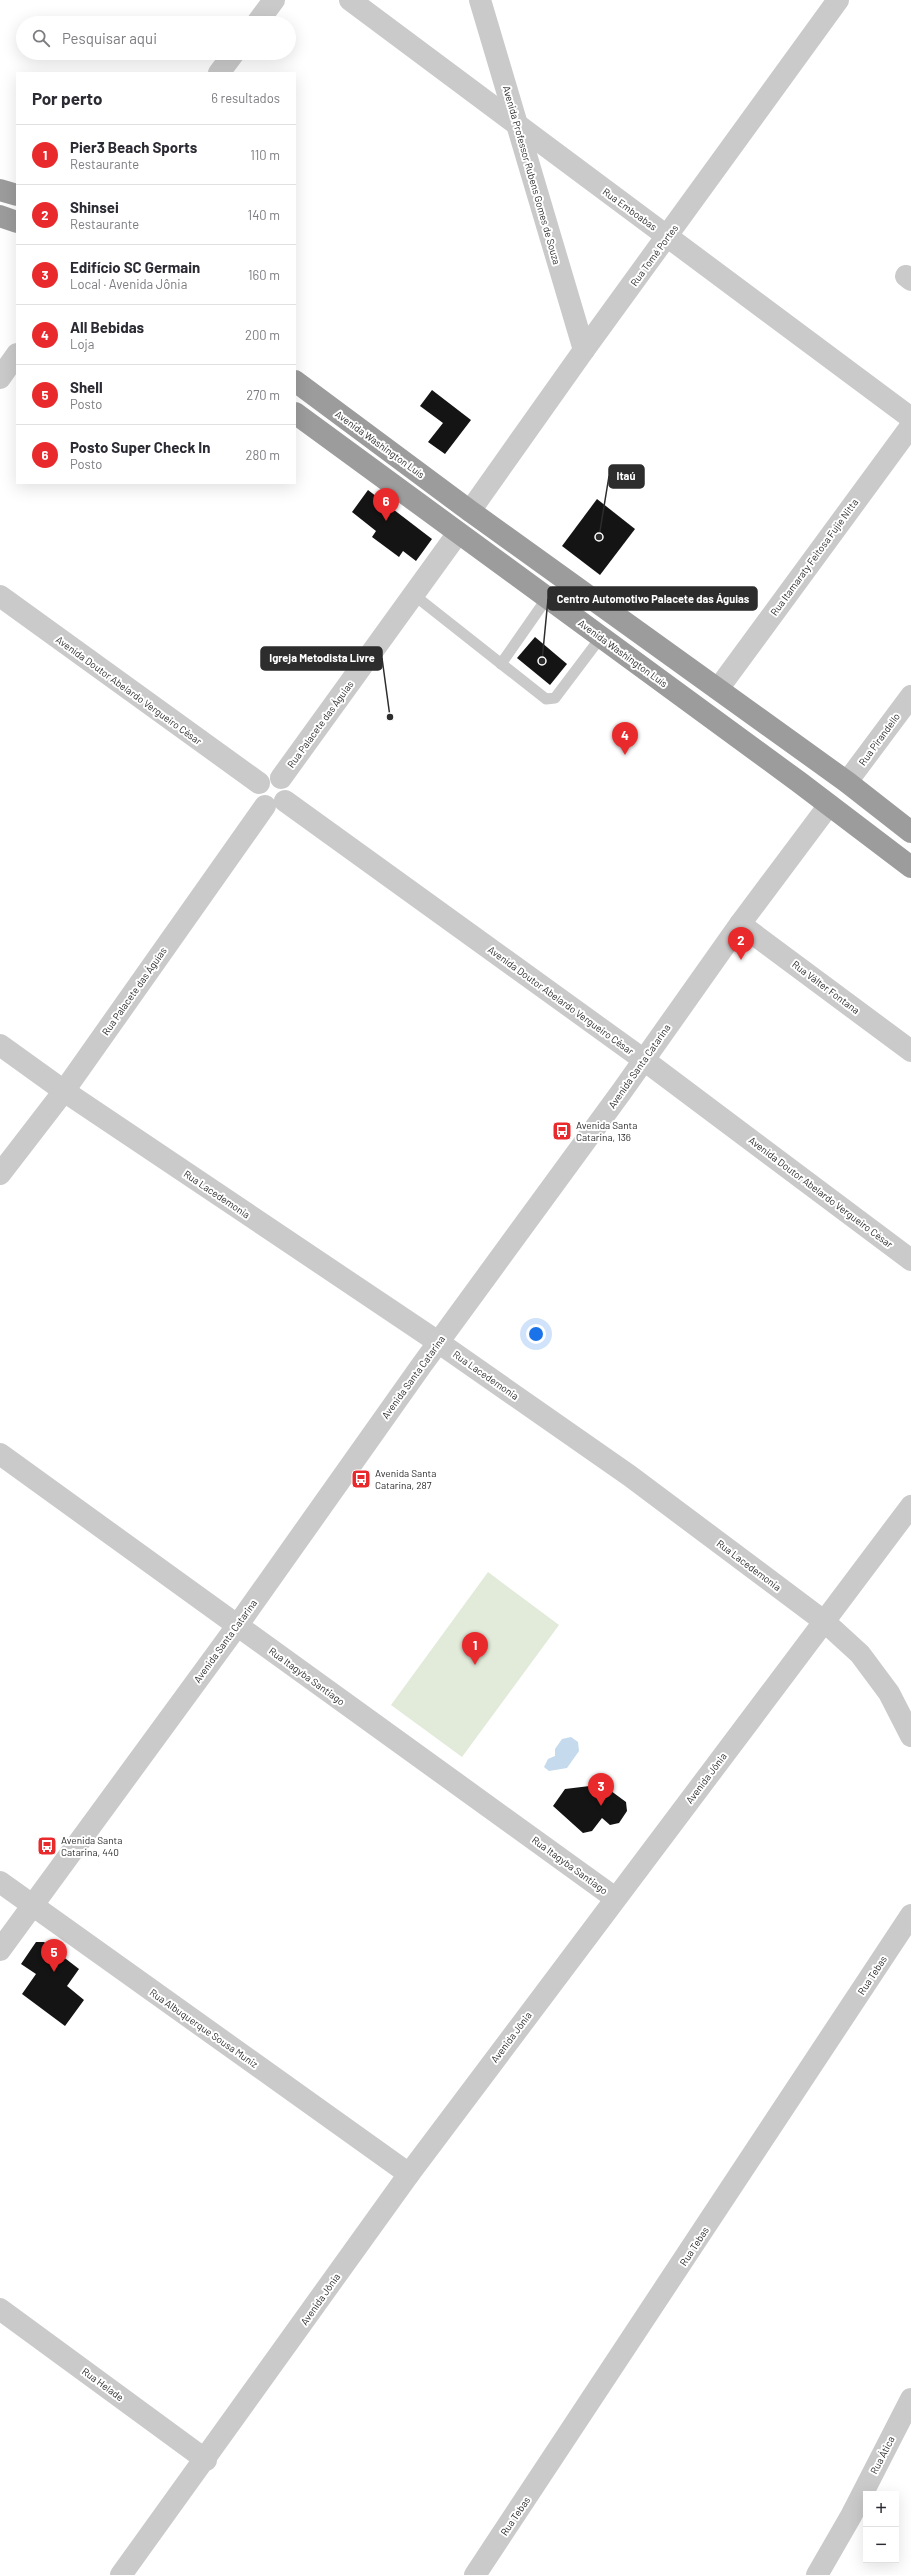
<!DOCTYPE html>
<html lang="pt">
<meta charset="utf-8">
<style>
:root{--surface:#fff;--page:#f2f2f3;--text:#2b2b33;--muted:#7c7c81;--line:#e1e1e2;--accent:#e92a2c}
body{margin:0;font-family:Barlow,sans-serif;background:var(--page);color:var(--text)}
.controls{position:absolute;right:12px;bottom:12px;display:grid;overflow:hidden;border-radius:0px;box-shadow:0 4px 16px #0002}
.controls button{width:36px;height:36px;display:grid;place-items:center;padding:0;border:0;border-bottom:1px solid var(--line);background:var(--surface);color:var(--text);font:20px sans-serif}
.you{position:absolute;left:536px;top:1334px;width:14px;height:14px;margin:-10px;border:3px solid #fff;border-radius:50%;background:#1a73e8;box-shadow:0 0 0 6px #1a73e833}
.badge{display:grid;place-items:center;width:26px;height:26px;border-radius:50%;background:var(--accent);color:#fff;font-size:13px;font-weight:700}
.pin{position:absolute;translate:-50% -33px;filter:drop-shadow(0 1px 2px #0008)}
.pin::after{content:'';position:absolute;top:21px;width:14px;height:12px;background:inherit;clip-path:polygon(0 0,100% 0,50% 100%)}
.list{margin:0;padding:0;list-style:none}
h2{display:flex;justify-content:space-between;align-items:center;height:52px;margin:0;padding:0 16px;font-size:17px}
h2 small{font-size:13px;font-weight:400;color:var(--muted)}
.list li{display:grid;grid-template-columns:26px 1fr auto;gap:12px;align-items:center;box-sizing:border-box;height:60px;padding:0 16px;border-top:1px solid var(--line)}
.list b{display:block;font-size:15px;white-space:nowrap}
.list p{margin:0;font-size:13px;white-space:nowrap;color:var(--muted)}
.list em{font-size:13px;font-style:normal;color:var(--muted)}
.icon{flex:none;width:22px;height:22px;fill:none;stroke:currentColor;stroke-width:2;stroke-linecap:round;stroke-linejoin:round}
.map{position:relative;flex:none;width:911px;height:2575px;overflow:hidden}
.search{position:absolute;background:var(--surface);box-shadow:0 4px 16px #0002;left:16px;top:16px;width:280px;height:44px;display:flex;align-items:center;gap:10px;box-sizing:border-box;padding:0 14px;border-radius:22px;color:var(--muted);font-size:15px}
.panel{position:absolute;background:var(--surface);box-shadow:0 4px 16px #0002;left:16px;top:72px;width:280px;height:412px;border-radius:0px}
.map>svg:first-child{display:block}
.green{fill:#e2ebda}
.water{fill:#c5daec}
.building{fill:#141414}
.lines{fill:none;stroke-linecap:round;stroke-linejoin:round}
.service{stroke:#cacaca;stroke-width:11}
.minor{stroke:#cacaca;stroke-width:22}
.tertiary{stroke:#cacaca;stroke-width:22}
.trunk{stroke:#9c9c9c;stroke-width:22}
.labels{text-anchor:middle;dominant-baseline:central;stroke-width:4;stroke-linejoin:round;paint-order:stroke}
.street-label{font-size:10px;fill:#2d2d2d;stroke:#fff}
.poi-label{font-size:10px;fill:#2d2d2d;stroke:#fff;text-anchor:start}
.leader{fill:none;stroke:#2d2d2d;stroke-width:1.5}
.callout-dot{fill:#2d2d2d;stroke:#fff;stroke-width:1.5}
.callout{fill:#2d2d2d;stroke:#2d2d2d;stroke-width:1.5}
.callout-label{font-size:11px;text-anchor:middle;font-weight:bold;fill:#fff}
</style>
<div class="map">
<svg width="911" height="2575" viewBox="0 0 911 2575">
<rect width="100%" height="100%" fill="#fff"/>
<polygon class="green" points="488,1572 559,1625 462,1757 391,1705"/>
<polygon class="water" points="571,1737 578,1742 579,1751 567,1768 549,1771 544,1767 548,1759 555,1756 555,1749 562,1739"/>
<g class="building">
<polygon points="432,390 471,420 445,454 428,442 443,423 420,406"/>
<polygon points="368,490 432,539 416,561 403,551 399,557 372,537 376,531 352,512"/>
<polygon points="597,499 635,529 600,575 562,546"/>
<polygon points="535,637 567,664 550,685 517,658"/>
<polygon points="606,1784 607,1788 626,1802 627,1811 619,1823 610,1825 602,1818 592,1831 583,1833 553,1806 565,1789"/>
<polygon points="36,1942 44,1942 79,1969 67,1986 84,2000 65,2026 22,1994 36,1974 21,1964"/>
</g>
<g class="lines">
<g class="service">
<polyline points="414,595 546,699 555,698 558,694 601,637"/>
<polyline points="501,664 547,598"/>
</g>
<g class="minor">
<polyline points="350,0 911,418"/>
<polyline points="480,0 584,350"/>
<polyline points="257,23 274,0"/>
<polyline points="219,73 234,53"/>
<polyline points="906,276 911,280"/>
<polyline points="0,378 17,354"/>
<polyline points="470,511 584,350 838,0"/>
<polyline points="0,596 259,783"/>
<polyline points="718,689 911,426"/>
<polyline points="281,778 458,533"/>
<polyline points="847,782 911,696"/>
<polyline points="285,801 644,1060 911,1260"/>
<polyline points="740,924 911,1051"/>
<polyline points="0,1045 64,1091 438,1342 630,1476 825,1622 860,1654 889,1693 911,1736"/>
<polyline points="0,1174 64,1091 265,806"/>
<polyline points="0,1454 615,1898"/>
<polyline points="0,1882 409,2174"/>
<polyline points="0,2309 206,2460"/>
<polyline points="121,2575 409,2174 911,1506"/>
<polyline points="475,2575 911,1915"/>
<polyline points="817,2575 851,2516 911,2399"/>
</g>
<polyline class="tertiary" points="0,1950 237,1626 421,1366 622,1091 740,924 829,805"/>
<g class="trunk">
<polyline points="0,190 17,195"/>
<polyline points="0,216 17,222"/>
<polyline points="295,381 470,511 847,782 911,832"/>
<polyline points="295,413 799,782 911,867"/>
</g>
</g>
<defs>
<symbol id="bus-square" viewBox="-11 -11 22 22"><rect x="-9" y="-9" width="18" height="18" rx="4" fill="#e92a2c" stroke="#fff"/><path d="M-5-6H5V4H4V6H2V4H-2V6H-4V4H-5ZM-3.5-4V0h7V-4ZM-3.5 1.2v1.5H-2V1.2ZM2 1.2v1.5H3.5V1.2Z" fill="#fff"/></symbol>
</defs>
<g fill-rule="evenodd">
<use href="#bus-square" x="551" y="1120" width="22" height="22"/>
<use href="#bus-square" x="350" y="1468" width="22" height="22"/>
<use href="#bus-square" x="36" y="1835" width="22" height="22"/>
</g>
<g class="labels">
<g class="street-label">
<text transform="translate(532 175) rotate(74)">Avenida Professor Rubens Gomes de Souza</text>
<text transform="translate(630 209) rotate(36)">Rua Emboabas</text>
<text transform="translate(654 255) rotate(-54)">Rua Tomé Portes</text>
<text transform="translate(380 444) rotate(36)">Avenida Washington Luís</text>
<text transform="translate(814 557) rotate(-54)">Rua Itamaraty Feitosa Fujie Nitta</text>
<text transform="translate(623 653) rotate(36)">Avenida Washington Luís</text>
<text transform="translate(129 690) rotate(36)">Avenida Doutor Abelardo Vergueiro César</text>
<text transform="translate(320 724) rotate(-54)">Rua Palacete das Águias</text>
<text transform="translate(879 739) rotate(-54)">Rua Pirandello</text>
<text transform="translate(826 987) rotate(37)">Rua Válter Fontana</text>
<text transform="translate(134 991) rotate(-55)">Rua Palacete das Águias</text>
<text transform="translate(561 1000) rotate(36)">Avenida Doutor Abelardo Vergueiro César</text>
<text transform="translate(639 1066) rotate(-55)">Avenida Santa Catarina</text>
<text transform="translate(821 1192) rotate(37)">Avenida Doutor Abelardo Vergueiro César</text>
<text transform="translate(217 1194) rotate(34)">Rua Lacedemonia</text>
<text transform="translate(486 1375) rotate(35)">Rua Lacedemonia</text>
<text transform="translate(413 1377) rotate(-54)">Avenida Santa Catarina</text>
<text transform="translate(749 1565) rotate(37)">Rua Lacedemonia</text>
<text transform="translate(225 1641) rotate(-54)">Avenida Santa Catarina</text>
<text transform="translate(307 1676) rotate(36)">Rua Itagyba Santiago</text>
<text transform="translate(706 1778) rotate(-53)">Avenida Jônia</text>
<text transform="translate(570 1865) rotate(36)">Rua Itagyba Santiago</text>
<text transform="translate(872 1975) rotate(-57)">Rua Tebas</text>
<text transform="translate(204 2028) rotate(35)">Rua Albuquerque Sousa Muniz</text>
<text transform="translate(511 2037) rotate(-53)">Avenida Jônia</text>
<text transform="translate(694 2246) rotate(-57)">Rua Tebas</text>
<text transform="translate(320 2299) rotate(-55)">Avenida Jônia</text>
<text transform="translate(103 2384) rotate(36)">Rua Helade</text>
<text transform="translate(882 2455) rotate(-63)">Rua Ática</text>
<text transform="translate(515 2516) rotate(-56)">Rua Tebas</text>
</g>
<g class="poi-label">
<text x="576" y="1125">Avenida Santa<tspan x="576" dy="12">Catarina, 136</tspan></text>
<text x="375" y="1473">Avenida Santa<tspan x="375" dy="12">Catarina, 287</tspan></text>
<text x="61" y="1840">Avenida Santa<tspan x="61" dy="12">Catarina, 440</tspan></text>
</g>
</g>
<path class="leader" d="M599 537L609 476M542 661L548 599M390 717L382 658"/>
<g class="callout-dot">
<circle cx="599" cy="537" r="4"/>
<circle cx="542" cy="661" r="4"/>
<circle cx="390" cy="717" r="4"/>
</g>
<g class="callout">
<rect x="609" y="465" width="35" height="23" rx="4"/>
<rect x="548" y="587" width="209" height="23" rx="4"/>
<rect x="261" y="647" width="121" height="23" rx="4"/>
</g>
<g class="callout-label">
<text x="626" y="480">Itaú</text>
<text x="653" y="603">Centro Automotivo Palacete das Águias</text>
<text x="322" y="662">Igreja Metodista Livre</text>
</g>
</svg>
<div class="controls">
<button>+</button>
<button>−</button>
</div>
<div class="you"></div>
<div class="pin badge" style="left:475px;top:1665px">1</div>
<div class="pin badge" style="left:741px;top:960px">2</div>
<div class="pin badge" style="left:601px;top:1806px">3</div>
<div class="pin badge" style="left:625px;top:755px">4</div>
<div class="pin badge" style="left:54px;top:1972px">5</div>
<div class="pin badge" style="left:386px;top:521px">6</div>
<div class="search"><svg class="icon" aria-label="search" viewBox="0 0 24 24"><circle cx="10" cy="10" r="6"/><path d="M15 15l6 6"/></svg>Pesquisar aqui</div>
<section class="panel">
<h2>Por perto<small>6 resultados</small></h2>
<ul class="list">
<li><span class="badge">1</span><div><b>Pier3 Beach Sports</b><p>Restaurante</p></div><em>110 m</em></li>
<li><span class="badge">2</span><div><b>Shinsei</b><p>Restaurante</p></div><em>140 m</em></li>
<li><span class="badge">3</span><div><b>Edifício SC Germain</b><p>Local · Avenida Jônia</p></div><em>160 m</em></li>
<li><span class="badge">4</span><div><b>All Bebidas</b><p>Loja</p></div><em>200 m</em></li>
<li><span class="badge">5</span><div><b>Shell</b><p>Posto</p></div><em>270 m</em></li>
<li><span class="badge">6</span><div><b>Posto Super Check In</b><p>Posto</p></div><em>280 m</em></li>
</ul>
</section>
</div>
